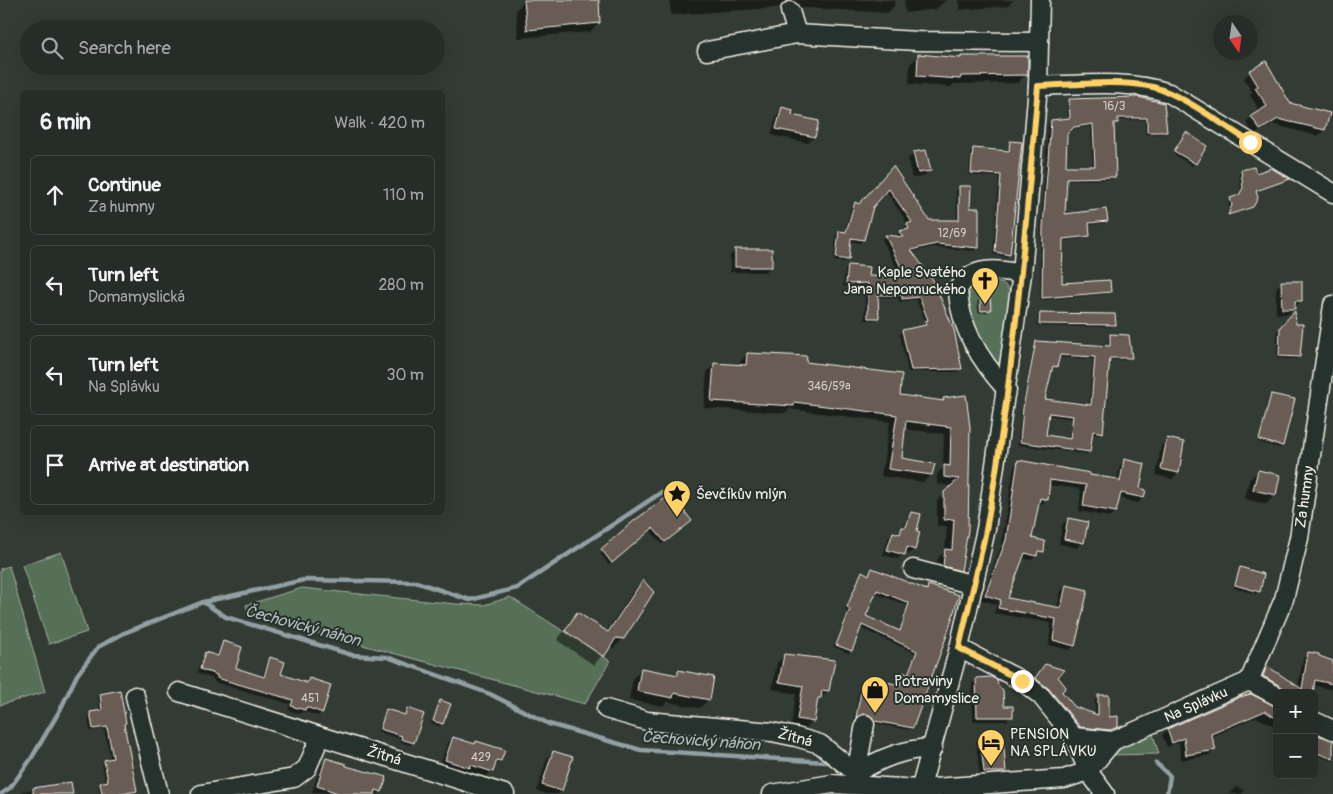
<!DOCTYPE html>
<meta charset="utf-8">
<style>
:root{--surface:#262c28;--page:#2e3430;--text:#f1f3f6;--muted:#a4a7a8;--line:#424845}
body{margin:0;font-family:Pangolin,sans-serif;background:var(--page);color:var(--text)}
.controls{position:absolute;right:15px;bottom:15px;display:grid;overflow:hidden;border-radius:8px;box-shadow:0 5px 20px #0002}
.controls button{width:45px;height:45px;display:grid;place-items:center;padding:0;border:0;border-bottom:1px solid var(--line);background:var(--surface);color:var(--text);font:25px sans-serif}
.compass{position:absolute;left:1213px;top:15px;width:45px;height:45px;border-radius:50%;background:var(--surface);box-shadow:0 5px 20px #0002;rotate:167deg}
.stop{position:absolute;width:15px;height:15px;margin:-11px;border:4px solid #ffd166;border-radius:50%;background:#fff}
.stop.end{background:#ffd166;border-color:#fff;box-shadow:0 1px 5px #0008}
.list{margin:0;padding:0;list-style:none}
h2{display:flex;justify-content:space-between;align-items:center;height:65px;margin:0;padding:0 20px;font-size:21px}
h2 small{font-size:16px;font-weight:400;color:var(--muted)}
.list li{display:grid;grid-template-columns:32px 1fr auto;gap:15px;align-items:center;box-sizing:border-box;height:80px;margin:0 10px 10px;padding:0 10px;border:1px solid var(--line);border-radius:8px}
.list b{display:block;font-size:19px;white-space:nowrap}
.list p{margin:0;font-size:16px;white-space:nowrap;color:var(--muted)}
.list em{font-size:16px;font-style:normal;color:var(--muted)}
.icon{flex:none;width:28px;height:28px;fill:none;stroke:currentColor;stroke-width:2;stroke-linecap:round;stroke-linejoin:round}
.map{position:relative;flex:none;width:1333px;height:794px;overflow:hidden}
.search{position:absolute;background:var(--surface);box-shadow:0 5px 20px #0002;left:20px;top:20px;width:425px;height:55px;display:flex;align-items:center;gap:12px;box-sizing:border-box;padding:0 18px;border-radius:28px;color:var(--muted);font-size:19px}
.panel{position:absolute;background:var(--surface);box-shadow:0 5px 20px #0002;left:20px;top:90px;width:425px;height:425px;border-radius:8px}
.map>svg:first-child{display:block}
.green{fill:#556f56;stroke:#a4b09f}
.shadow{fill:#0007;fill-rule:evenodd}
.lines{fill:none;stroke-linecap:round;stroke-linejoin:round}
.stream{stroke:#92a0a3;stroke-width:4.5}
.building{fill:#675c54;stroke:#f4f1e8;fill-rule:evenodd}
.minor-casing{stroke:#f4f1e8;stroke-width:21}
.minor{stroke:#26332d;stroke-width:18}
.route{stroke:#ffd166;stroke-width:6}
.labels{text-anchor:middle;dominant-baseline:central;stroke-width:4;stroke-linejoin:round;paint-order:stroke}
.number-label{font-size:12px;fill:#d1ccc3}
.poi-label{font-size:15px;fill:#f4f1e8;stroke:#26332d;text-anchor:start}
.street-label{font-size:15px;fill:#f4f1e8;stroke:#26332d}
.water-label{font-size:16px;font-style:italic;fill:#b2bbba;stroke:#26332d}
</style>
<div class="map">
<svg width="1333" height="794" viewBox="0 0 1333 794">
<rect width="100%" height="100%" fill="#333b35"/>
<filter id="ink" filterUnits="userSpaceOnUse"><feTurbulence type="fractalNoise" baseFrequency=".02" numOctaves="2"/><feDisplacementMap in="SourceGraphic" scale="10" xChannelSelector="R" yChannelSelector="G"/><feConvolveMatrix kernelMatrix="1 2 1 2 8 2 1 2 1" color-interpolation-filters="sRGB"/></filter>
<g filter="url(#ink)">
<g class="green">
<path d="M988 280 1004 284 1013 296 1003 361 995 363 973 332 967 300C971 289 976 282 988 280Z"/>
<polygon points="61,552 87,632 49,644 22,565"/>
<polygon points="9,566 45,692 0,705 0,569"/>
<polygon points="302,588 456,604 484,605 510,597 610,661 585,704 249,615 246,605"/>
<polygon points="1152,731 1159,754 1108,755 1116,748"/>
</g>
<g class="shadow">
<polygon points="525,0 597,0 599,23 590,32 518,38 516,10"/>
<polygon points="669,0 895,0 894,6 888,13 788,7 671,15"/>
<polygon points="904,0 946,0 936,9 905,13"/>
<polygon points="959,0 1014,0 1008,6 959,10"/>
<polygon points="919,55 960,59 962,57 1026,74 1018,83 954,84 951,87 909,84 910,64"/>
<polygon points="1250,72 1289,104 1328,113 1324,130 1318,136 1271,124 1254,135 1246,122 1260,112 1250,95 1252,92 1244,78"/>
<path d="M1138 98 1166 132 1163 134H1145V120H1117L1113 125 1115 177 1112 179 1065 180 1063 215 1107 220 1104 223 1088 225 1089 236 1086 238 1061 241V285L1110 292 1107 294 1040 300 1041 230 1048 124 1051 121 1068 120 1067 103 1070 101ZM1091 126 1093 167H1064L1066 134 1070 129Z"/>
<polygon points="783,109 814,137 808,143 771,135 777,115"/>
<polygon points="1184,136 1205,147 1193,166 1173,154"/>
<polygon points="1011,143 1009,254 1006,257 993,254 999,177 969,175 971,152 973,149 1007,152"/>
<polygon points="914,153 929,171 923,177 912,178 908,159"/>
<polygon points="893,168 929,221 957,221 956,191 959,188 969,210 977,248 974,251 932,247 911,252 960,369 957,372 908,372 900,334 903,331 923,327 925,322 916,299 899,302 899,298 877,297 878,317 875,320 865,320 865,286 843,286 845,270 848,267 868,278 902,279 882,239 885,236 899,238 897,235 906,231 904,228 908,224 886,191 872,206 863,239 860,243 850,241 847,259 844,262 834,261 836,235 839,232 844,233 852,206 855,203 859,205"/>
<polygon points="1242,172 1288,179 1255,192 1252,206 1249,209 1227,216 1230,209 1228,202 1238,197 1241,191 1239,174"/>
<polygon points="736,250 771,266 765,272 730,272 730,256"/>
<polygon points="1282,282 1301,301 1288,314 1276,314 1276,288"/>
<polygon points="980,299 989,310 987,313 978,313 977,301"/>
<polygon points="1041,314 1115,325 1112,327 1037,326 1038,317"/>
<polygon points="1294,314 1299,356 1297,359 1277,358 1277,331"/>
<path d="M1111 335 1130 357 1128 360H1109L1102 432 1099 435 1091 434 1089 451 1087 454 1018 445 1021 412 1034 345 1037 342 1108 347V338ZM1058 357 1093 359 1089 406 1044 400 1051 369 1056 366ZM1047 415 1072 419 1068 440 1045 436Z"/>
<polygon points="747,354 805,363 898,396 941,402 944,399 965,396 960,570 953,578 936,573 938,558 945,551 947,526 937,526 937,501 953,486 937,484 937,474 943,468 944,434 904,429 901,460 931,475 923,482 881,476 890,422 789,409 785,413 704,408 707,372 714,365 739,366 740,362"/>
<polygon points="1271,395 1282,445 1279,448 1258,442 1269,398"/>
<polygon points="1167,440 1182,443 1178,473 1172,479 1156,475 1161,446"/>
<polygon points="1019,461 1117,481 1120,465 1125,461 1143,498 1138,503 1119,498 1115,512 1110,517 1079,511 1081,489 1049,485 1047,499 1042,504 1038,503 1031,539 1042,551 1031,560 1022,558 1007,599 1057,609 1061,591 1066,586 1074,646 1069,650 1049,645 1051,623 994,613 997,604 981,600 1001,546 1014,466"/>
<polygon points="1258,471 1275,495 1266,504 1245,499 1249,480"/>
<polygon points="671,496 688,523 662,544 650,530 609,565 600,553"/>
<polygon points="911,513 914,549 909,554 904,553 898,559 883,555 888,538 893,533 897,535"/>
<polygon points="1068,519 1083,542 1077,548 1059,544 1062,525"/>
<polygon points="1241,569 1258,591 1256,594 1234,588"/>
<path d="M872 570 926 590 929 586 912 727 909 730 872 723 864 716 854 719 859 690 862 688 870 689 874 680 898 686 900 677 903 674 907 675 915 653 860 628 849 653 834 647 848 612 845 610 860 575 862 573 868 575ZM874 593 907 605 899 632 864 616Z"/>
<polygon points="643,582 623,638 614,648 608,647 594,665 557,640 577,614 606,632 634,590"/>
<polygon points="223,642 234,669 262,678 267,662 271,659 280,675 305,684 309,679 321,712 318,716 303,711 300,714 288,710 290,704 214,682 214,679 197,673 202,657 205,653 216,657"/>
<polygon points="1308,653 1333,662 1333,696 1332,690 1313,685 1311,693 1277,693 1258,682 1267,668 1298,688 1303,659"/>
<polygon points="785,655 828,691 816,702 812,721 805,729 791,726 796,694 772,689 777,663"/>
<polygon points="642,669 675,675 679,672 709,699 700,708 667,702 663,706 629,700 633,678"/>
<polygon points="1042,669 1057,677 1060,692 1074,708 1095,715 1095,700 1099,696 1108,718 1117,727 1113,730 1076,730 1032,681"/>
<polygon points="977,679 996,685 1002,707 1011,716 1007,721 973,721 972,684"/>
<polygon points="100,695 123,725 136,790 133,793 100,794 98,787 106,783 102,764 111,760 104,729 90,731 88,716 100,712 98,697"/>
<polygon points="440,701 442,723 439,726 431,723"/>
<polygon points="1272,707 1277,707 1277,727 1256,717 1211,737 1215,750 1209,755 1181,760 1179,742 1167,747 1162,735 1167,730"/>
<polygon points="386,710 403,716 407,710 413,743 410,745 400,742 401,739 378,732"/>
<polygon points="1314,735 1333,741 1333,761 1314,755"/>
<polygon points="453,738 473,745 476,742 500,761 486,777 466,771 463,774 440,766 447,744"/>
<polygon points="980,738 1001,738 1005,772 1000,776 980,776 976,742"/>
<polygon points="553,752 561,791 558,794 547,794 537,791 547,758"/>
<polygon points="327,759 344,767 381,792 378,794 312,792 321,765"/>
<polygon points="1277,759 1277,767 1273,766"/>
<polygon points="70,783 72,794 20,794 23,791"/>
<polygon points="1236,787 1244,790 1242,794 1229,794"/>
</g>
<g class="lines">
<g class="stream">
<polyline points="203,602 304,580 416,582 470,600 517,588 662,492"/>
<polyline points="1156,763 1170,776 1167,794"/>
<polyline points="1,794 10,788 31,759 60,710 77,675 98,647 124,633 203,602 226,617 352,655 387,657 490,694 549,724 641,750 826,762"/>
</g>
</g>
<g class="building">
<polygon points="524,0 599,0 600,23 527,30"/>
<polygon points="918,54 961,58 961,56 1028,56 1028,75 961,76 960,79 917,76"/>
<polygon points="1266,61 1290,103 1330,113 1325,130 1278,119 1260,130 1251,116 1267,106 1255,88 1258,86 1249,71"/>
<path d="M1138 97 1164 103 1167 132H1147V118H1118V123H1114L1116 177 1067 178 1065 214 1106 209 1108 221 1089 223 1090 236 1063 239 1062 283 1110 280 1111 292 1042 298 1043 227 1051 120 1070 118 1069 99ZM1093 124 1095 166H1066L1067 134 1074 127Z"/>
<polygon points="782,107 793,110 792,115 819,121 815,137 776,129"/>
<polygon points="1186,132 1207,146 1196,164 1174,151"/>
<polygon points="1010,141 1022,142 1010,255 995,252 1001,175 971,173 973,148 1009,151"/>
<polygon points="926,150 931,171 918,173 913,152"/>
<polygon points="893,166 929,220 959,220 959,186 971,186 970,208 979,208 979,248 936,244 911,250 933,280 954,330 962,369 911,370 902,330 926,325 925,321 928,320 919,297 902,299 902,295 878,295 879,318 868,318 868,283 846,284 848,265 870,267 869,276 906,277 885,235 903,237 899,231 909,229 907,224 912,222 889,189 873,207 864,240 851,238 849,260 836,258 839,231 846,232 855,202 859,204"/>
<polygon points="1254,167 1256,173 1271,168 1290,179 1256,191 1258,198 1253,207 1228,215 1232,205 1230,198 1239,195 1243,188 1241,170"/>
<rect x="735" y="249" width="37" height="18"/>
<polygon points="1281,281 1302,281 1302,301 1295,301 1295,309 1282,309"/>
<polygon points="990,297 991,310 981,311 980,298"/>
<polygon points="1295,311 1296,324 1303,324 1300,357 1279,356 1280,327"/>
<polygon points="1040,313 1115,314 1116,325 1039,324"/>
<path d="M1110 334 1129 335 1132 358H1110L1103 433 1093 431 1090 452 1020 442 1023 408 1036 341 1110 346ZM1060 355 1095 357 1091 405 1045 399 1053 366 1057 367ZM1049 413 1073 416 1070 439 1046 435Z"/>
<polygon points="747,353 807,356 806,362 902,374 900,395 944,401 943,398 966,395 970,427 968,530 961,571 943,566 945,549 952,550 954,519 944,520 944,492 959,479 944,477 944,465 950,466 951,427 906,421 902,458 935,464 932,475 888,469 897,415 794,402 794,406 711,401 714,363 746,365"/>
<polygon points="1271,394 1295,399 1283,446 1259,440"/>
<polygon points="1167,438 1184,442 1179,473 1161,469"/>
<polygon points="1124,459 1145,464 1140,488 1146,490 1144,498 1121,493 1116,512 1083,506 1086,485 1050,480 1048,500 1040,498 1032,538 1045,541 1044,552 1038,551 1037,556 1025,553 1008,598 1061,608 1066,585 1088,590 1075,646 1053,640 1056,619 998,608 1001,600 985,595 1006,540 1018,460 1090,473 1090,475 1117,479 1120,482"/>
<polygon points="1258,470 1280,475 1276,495 1253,490"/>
<polygon points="671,494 692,521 665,542 653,528 612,563 601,549 635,520"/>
<polygon points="911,512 921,514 917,531 920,532 915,550 907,547 905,555 887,550 893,532 900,534 902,527 906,527"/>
<polygon points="1068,518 1088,522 1084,543 1064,539"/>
<polygon points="1240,567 1264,574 1260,592 1235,585"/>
<path d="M872 568 927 590 928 585 959 595 947 635 913 728 875 721 867 714 856 717 862 686 872 689 873 679 900 685 903 672 908 674 917 651 862 625 852 651 836 645 850 609 847 607 862 571 869 575ZM877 590 909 603 900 631 866 616Z"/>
<polygon points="643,580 654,592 624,639 616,638 604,657 565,631 577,612 608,632"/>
<polygon points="223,641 242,647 236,668 264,677 270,657 285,662 281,674 307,683 309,678 331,685 323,713 306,707 305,710 291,706 293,700 217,678 217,675 200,669 205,652 218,656"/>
<polygon points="1308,652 1319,654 1319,656 1333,661 1333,684 1315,680 1313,693 1287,693 1282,687 1263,676 1267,666 1302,689"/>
<polygon points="784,654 835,660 829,691 822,690 821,698 818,698 814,722 797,719 803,686 779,682"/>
<polygon points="1045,664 1064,670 1058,677 1066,687 1062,692 1075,707 1098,715 1098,695 1109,695 1109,717 1118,716 1118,727 1110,730 1080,727 1049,689 1035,678"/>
<polygon points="641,668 678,675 678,670 714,677 710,700 674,693 673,698 637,691"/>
<polygon points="991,677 997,680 998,685 1003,690 1004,706 1013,706 1013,717 977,717 976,678"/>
<polygon points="120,690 126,723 124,724 137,791 122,794 102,794 100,783 108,781 104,760 113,758 107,727 93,729 90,712 102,710 100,694"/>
<polygon points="1251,694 1277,707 1277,719 1265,711 1211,734 1216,750 1186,755 1184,738 1172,743 1167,729 1240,697"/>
<polygon points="440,700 451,704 443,724 433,721"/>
<polygon points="407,708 424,714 414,743 401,739 402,736 380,729 386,709 405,715"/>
<polygon points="1314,734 1333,740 1333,759 1314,752"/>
<polygon points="980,736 1003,737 1006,772 984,772"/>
<polygon points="453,737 475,744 476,741 505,750 501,761 497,760 493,772 471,765 470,768 445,760"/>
<polygon points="553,751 573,757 562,791 542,785"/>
<polygon points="326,758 346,764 346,766 387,777 382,792 376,790 375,794 341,794 317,786"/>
<polygon points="71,782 73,794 33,794 33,788"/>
</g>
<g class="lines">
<defs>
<g id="minor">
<polyline points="790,11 797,34"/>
<polyline points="707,51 797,34 917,41 1039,42"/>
<path d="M1038 86C1080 85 1128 79 1169 93L1333 193"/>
<path d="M1007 390C982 363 959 327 958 289 972 265 998 269 1022 274"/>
<polyline points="913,569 974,585"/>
<polyline points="959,648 1022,681 1041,696 1074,737 1088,771 1105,794"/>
<polyline points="1249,681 1284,599 1299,538 1333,305"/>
<polyline points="179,692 505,794"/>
<polyline points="135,696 159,794"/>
<polyline points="606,709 647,721 772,732 796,737 820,744 856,773"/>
<polyline points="1314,721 1333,730"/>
<polyline points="1074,737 1113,741 1249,681 1277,696"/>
<path d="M856 773C882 758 903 749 933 748"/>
<polyline points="855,779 865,724"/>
<polyline points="201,794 294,778 307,768 320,737"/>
<polyline points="772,794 832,784 919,789 1064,779 1088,771 1113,741"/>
<polyline points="919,794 959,648 986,529 1022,274 1038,86 1040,0"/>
</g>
</defs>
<use href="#minor" class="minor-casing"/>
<use href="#minor" class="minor"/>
</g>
</g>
<g class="lines" filter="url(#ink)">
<path class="route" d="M1022 681 959 648C968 609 978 569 986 530 1013 383 1025 234 1038 86 1075 85 1117 79 1153 87 1182 94 1224 126 1250 142"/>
</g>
<defs>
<symbol id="church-pin" viewBox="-11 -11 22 30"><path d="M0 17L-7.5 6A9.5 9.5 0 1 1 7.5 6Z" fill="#ffd166" stroke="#26332d"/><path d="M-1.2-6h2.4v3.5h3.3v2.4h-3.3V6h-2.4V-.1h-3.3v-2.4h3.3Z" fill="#111"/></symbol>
<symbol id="sight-pin" viewBox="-11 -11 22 30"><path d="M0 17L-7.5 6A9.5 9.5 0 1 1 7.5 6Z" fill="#ffd166" stroke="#26332d"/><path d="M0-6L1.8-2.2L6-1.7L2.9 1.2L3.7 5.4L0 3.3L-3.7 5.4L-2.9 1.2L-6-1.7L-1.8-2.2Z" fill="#111"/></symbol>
<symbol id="shop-pin" viewBox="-11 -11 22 30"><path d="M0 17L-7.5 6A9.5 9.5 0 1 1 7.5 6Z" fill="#ffd166" stroke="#26332d"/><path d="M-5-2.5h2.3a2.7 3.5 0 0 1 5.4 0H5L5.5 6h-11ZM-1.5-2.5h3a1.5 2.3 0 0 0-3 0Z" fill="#111"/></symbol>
<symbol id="hotel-pin" viewBox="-11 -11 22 30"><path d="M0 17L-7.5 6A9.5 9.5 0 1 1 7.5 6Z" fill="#ffd166" stroke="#26332d"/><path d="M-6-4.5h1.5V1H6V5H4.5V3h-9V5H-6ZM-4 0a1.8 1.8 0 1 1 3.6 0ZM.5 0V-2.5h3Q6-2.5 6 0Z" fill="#111"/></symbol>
</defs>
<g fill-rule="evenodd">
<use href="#church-pin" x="969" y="265" width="32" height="43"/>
<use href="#sight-pin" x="661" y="478" width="32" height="43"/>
<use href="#shop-pin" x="859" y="674" width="32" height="43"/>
<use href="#hotel-pin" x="975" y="727" width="32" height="43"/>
</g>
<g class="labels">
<g class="number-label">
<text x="1114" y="106">16/3</text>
<text x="952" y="233">12/69</text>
<text x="829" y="386">346/59a</text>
<text x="310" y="698">451</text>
<text x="481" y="757">429</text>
</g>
<g class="poi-label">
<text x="966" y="272" text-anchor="end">Kaple Svatého<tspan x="966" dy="17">Jana Nepomuckého</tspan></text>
<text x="696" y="494">Ševčíkův mlýn</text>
<text x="894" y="681">Potraviny<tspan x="894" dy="17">Domamyslice</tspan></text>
<text x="1010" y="734">PENSION<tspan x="1010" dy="17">NA SPLÁVKU</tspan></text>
</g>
<g class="street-label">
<text transform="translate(1305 497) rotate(-82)">Za humny</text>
<text transform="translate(1196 705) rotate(-24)">Na Splávku</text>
<text transform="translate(795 738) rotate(15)">Žitná</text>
<text transform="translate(384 756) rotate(17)">Žitná</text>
</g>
<g class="water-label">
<text transform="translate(303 626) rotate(15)">Čechovický náhon</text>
<text transform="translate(701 741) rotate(4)">Čechovický náhon</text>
</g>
</g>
</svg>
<div class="controls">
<button>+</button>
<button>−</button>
</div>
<svg class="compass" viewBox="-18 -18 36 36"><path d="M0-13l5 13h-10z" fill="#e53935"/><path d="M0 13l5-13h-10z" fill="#a4a7a8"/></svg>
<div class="stop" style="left:1250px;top:142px"></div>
<div class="stop end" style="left:1022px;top:681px"></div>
<div class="search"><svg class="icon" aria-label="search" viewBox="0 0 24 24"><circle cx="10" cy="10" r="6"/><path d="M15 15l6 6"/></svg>Search here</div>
<section class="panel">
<h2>6 min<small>Walk · 420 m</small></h2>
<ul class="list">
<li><svg class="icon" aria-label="ahead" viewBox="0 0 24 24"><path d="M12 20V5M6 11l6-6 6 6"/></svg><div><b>Continue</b><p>Za humny</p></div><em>110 m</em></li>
<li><svg class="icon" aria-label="left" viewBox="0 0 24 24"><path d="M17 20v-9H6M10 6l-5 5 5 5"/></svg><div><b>Turn left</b><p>Domamyslická</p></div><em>280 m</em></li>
<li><svg class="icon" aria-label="left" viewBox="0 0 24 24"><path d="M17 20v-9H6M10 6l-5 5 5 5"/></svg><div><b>Turn left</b><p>Na Splávku</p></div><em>30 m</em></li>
<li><svg class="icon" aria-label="arrive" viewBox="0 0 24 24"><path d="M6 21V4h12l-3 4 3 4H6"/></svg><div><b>Arrive at destination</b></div></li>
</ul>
</section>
</div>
